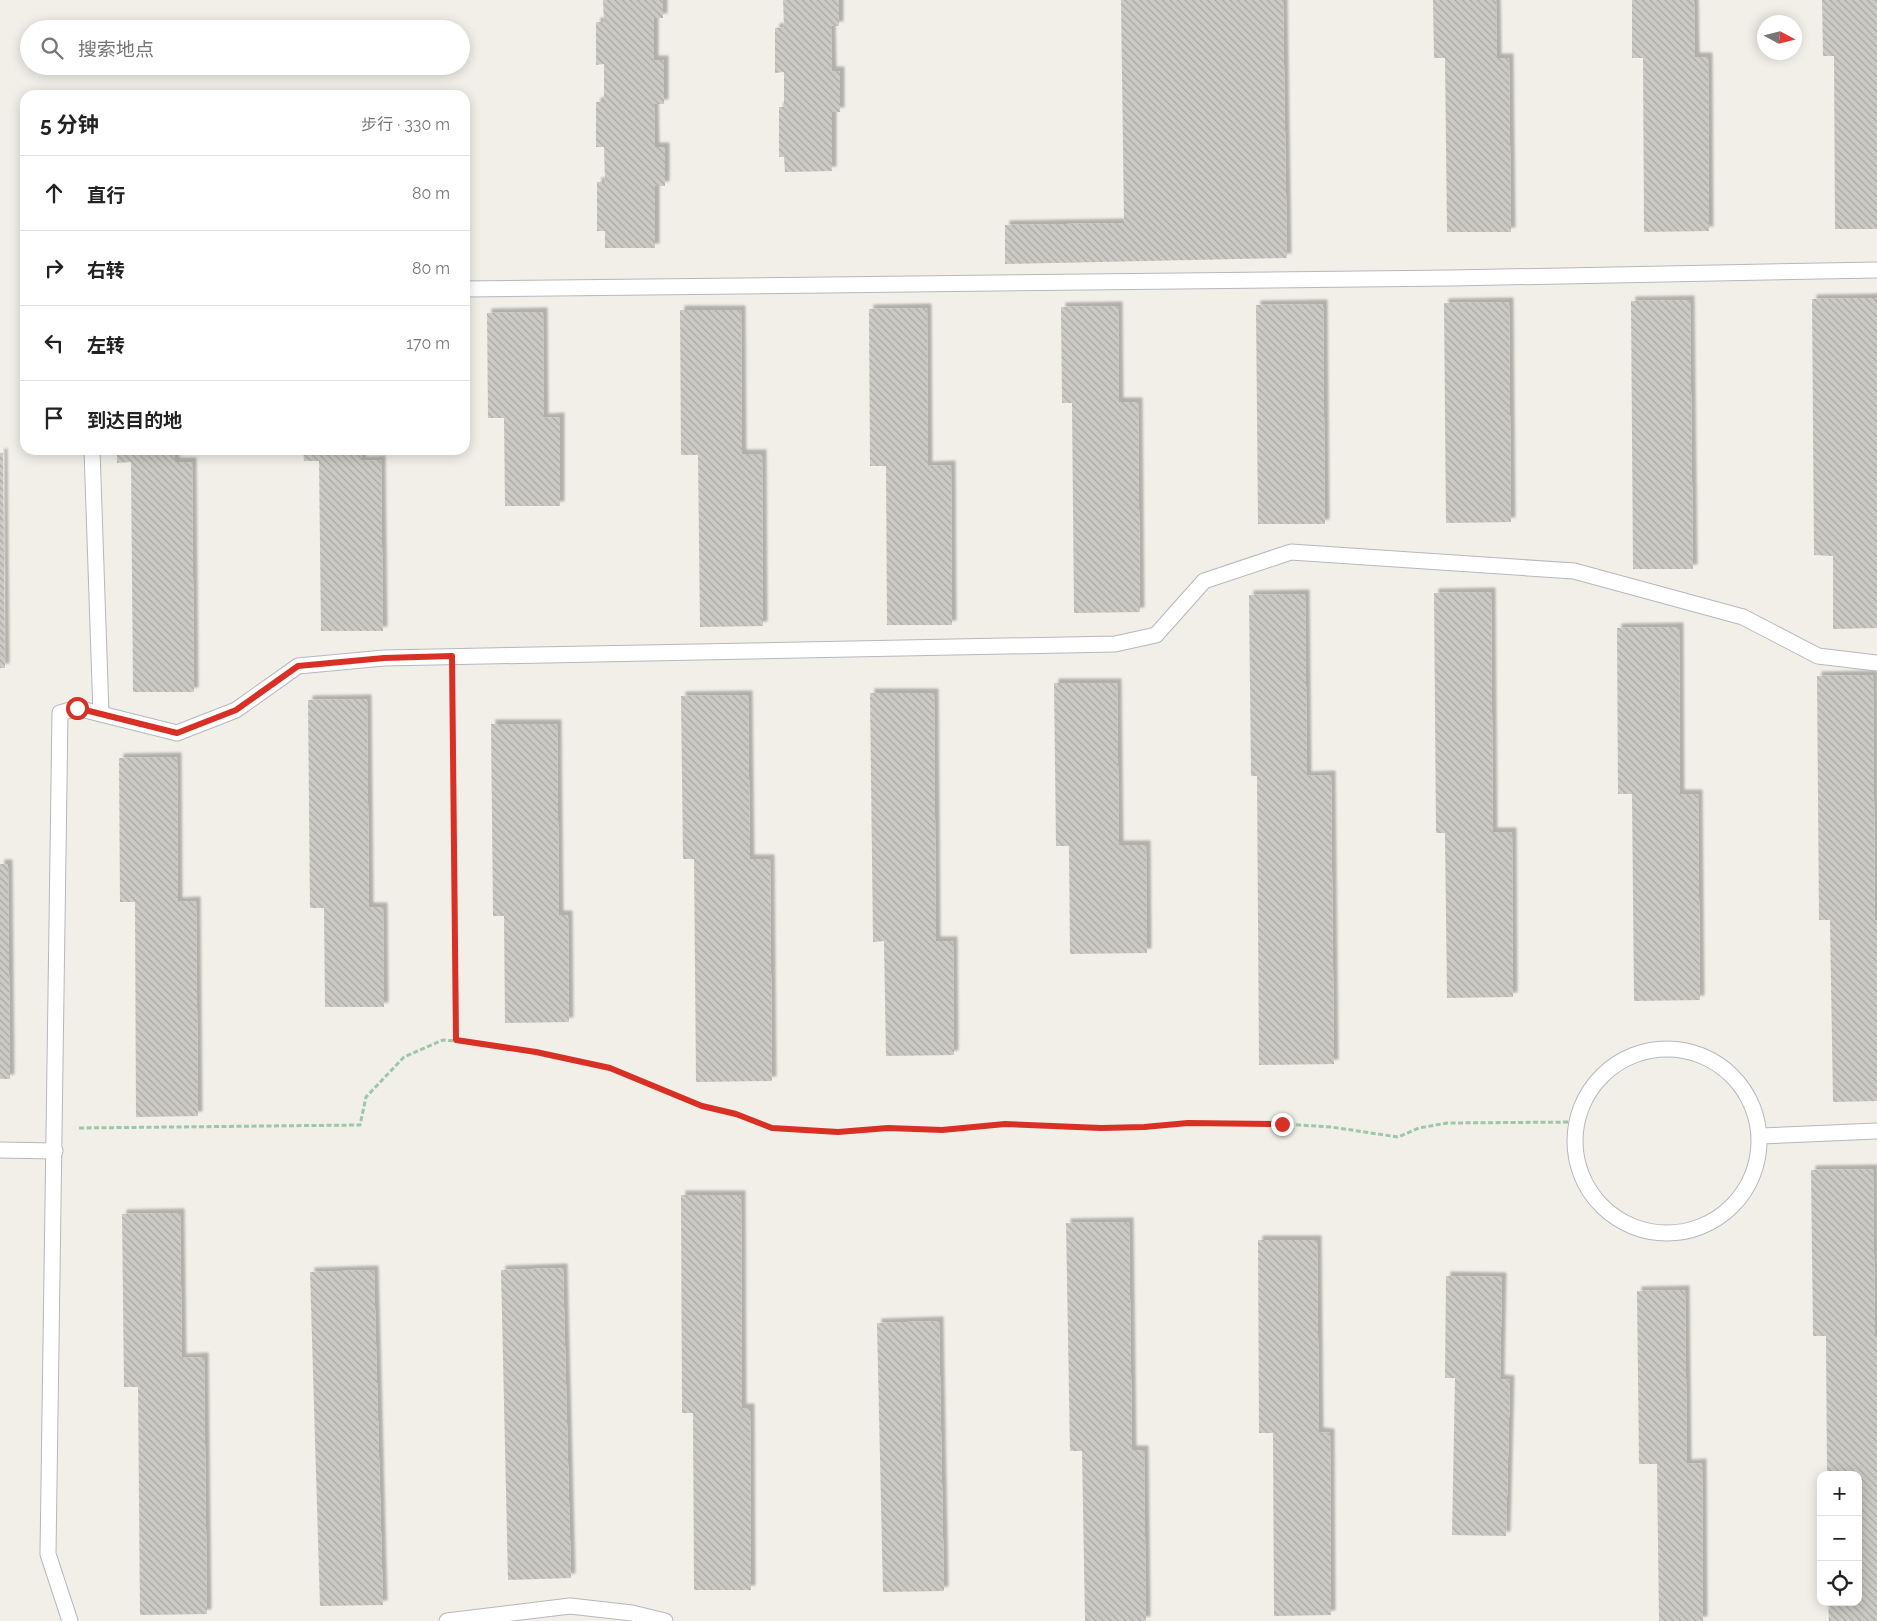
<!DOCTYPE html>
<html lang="zh">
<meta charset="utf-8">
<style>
:root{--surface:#fff;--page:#f6f6f6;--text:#222;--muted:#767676;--line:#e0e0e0}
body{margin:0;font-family:Raleway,"Noto Sans SC",sans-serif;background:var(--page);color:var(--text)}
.controls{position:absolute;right:15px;bottom:15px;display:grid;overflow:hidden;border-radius:10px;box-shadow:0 2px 12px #0003}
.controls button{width:45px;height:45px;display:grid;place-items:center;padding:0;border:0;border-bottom:1px solid var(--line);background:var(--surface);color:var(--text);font:25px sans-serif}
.compass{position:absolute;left:1757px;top:15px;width:45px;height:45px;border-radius:50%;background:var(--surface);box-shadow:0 2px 12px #0003;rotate:97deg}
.stop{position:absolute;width:15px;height:15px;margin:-11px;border:4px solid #d93025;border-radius:50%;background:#fff}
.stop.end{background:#d93025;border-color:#fff;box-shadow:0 1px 5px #0008}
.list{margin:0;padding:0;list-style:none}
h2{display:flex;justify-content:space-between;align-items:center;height:65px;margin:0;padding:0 20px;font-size:21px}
h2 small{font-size:16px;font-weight:400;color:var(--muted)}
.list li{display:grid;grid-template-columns:32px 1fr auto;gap:15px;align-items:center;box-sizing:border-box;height:75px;padding:0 20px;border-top:1px solid var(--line)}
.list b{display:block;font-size:19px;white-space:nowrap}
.list em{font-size:16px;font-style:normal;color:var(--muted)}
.icon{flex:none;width:28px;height:28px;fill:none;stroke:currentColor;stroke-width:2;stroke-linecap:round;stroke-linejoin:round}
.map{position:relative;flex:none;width:1877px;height:1621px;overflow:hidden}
.search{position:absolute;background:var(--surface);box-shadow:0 2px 12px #0003;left:20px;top:20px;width:450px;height:55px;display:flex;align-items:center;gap:12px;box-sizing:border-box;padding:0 18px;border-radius:28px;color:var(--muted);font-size:19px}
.panel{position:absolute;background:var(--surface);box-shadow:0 2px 12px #0003;left:20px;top:90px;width:450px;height:365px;border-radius:15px}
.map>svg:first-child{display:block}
.building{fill:url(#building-back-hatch);filter:url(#shadow)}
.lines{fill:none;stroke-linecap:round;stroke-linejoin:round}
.lane-casing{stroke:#b5b8bc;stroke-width:17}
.path{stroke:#9cc7a9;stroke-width:3;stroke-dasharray:5 2.5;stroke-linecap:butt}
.lane{stroke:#fff;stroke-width:15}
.route{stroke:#d93025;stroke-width:6}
</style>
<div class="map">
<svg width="1877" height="1621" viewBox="0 0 1877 1621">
<defs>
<pattern id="building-back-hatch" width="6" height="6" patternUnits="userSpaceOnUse" patternTransform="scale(1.25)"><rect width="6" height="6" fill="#cccac5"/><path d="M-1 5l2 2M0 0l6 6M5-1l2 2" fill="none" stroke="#a9a8a4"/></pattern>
<filter id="shadow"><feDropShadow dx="4.5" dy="-4.5" stdDeviation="1" flood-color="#0004"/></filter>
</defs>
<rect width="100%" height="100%" fill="#f1efe8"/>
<g class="building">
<polygon points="603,0 663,0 663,18 654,18 654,60 664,60 664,104 654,104 655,147 665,147 665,186 655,186 655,248 605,248 605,231 597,231 597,182 605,182 604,147 596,147 596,102 604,102 604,64 596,65 596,22 604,22"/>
<polygon points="783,0 839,0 839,26 831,26 832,71 840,71 840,112 832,112 832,171 785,172 784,157 779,157 779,107 784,107 784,72 775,73 775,28 784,27"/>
<polygon points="1121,0 1283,0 1287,258 1005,264 1005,225 1124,223"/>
<polygon points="1433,0 1496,0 1497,58 1509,58 1511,232 1447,232 1445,58 1434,58"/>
<polygon points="1632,0 1694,0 1695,57 1708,57 1709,231 1644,232 1643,58 1632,58"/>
<polygon points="1822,0 1877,0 1877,229 1835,229 1834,56 1823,56"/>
<polygon points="1877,298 1877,628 1833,629 1833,556 1814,555 1812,299"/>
<polygon points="1690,300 1693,569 1633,569 1631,301"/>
<polygon points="1509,302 1511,522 1446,523 1444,303"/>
<polygon points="1323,304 1325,524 1258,524 1256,305"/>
<polygon points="1118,306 1119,402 1138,402 1140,612 1074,613 1072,403 1062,403 1061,307"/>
<polygon points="927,308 928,466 951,465 952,625 887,625 886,466 870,466 869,309"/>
<polygon points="680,310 741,310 742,454 762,454 763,626 700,627 698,455 681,455"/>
<polygon points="543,312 544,418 560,417 560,506 505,506 504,418 488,418 487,313"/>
<polygon points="117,450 175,450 175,462 192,462 194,692 133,692 131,462 117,463"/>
<polygon points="303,450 362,450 362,461 381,460 383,631 321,631 319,461 304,461"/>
<polygon points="0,453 3,453 5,668 0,668"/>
<polygon points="1491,592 1493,832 1512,832 1513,997 1447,998 1445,833 1436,833 1434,593"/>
<polygon points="1305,594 1307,776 1331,775 1334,1064 1259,1065 1257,776 1251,776 1249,595"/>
<polygon points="1679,627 1680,794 1698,794 1700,1000 1634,1001 1632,794 1618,794 1617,628"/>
<polygon points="1873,675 1875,920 1877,920 1877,1101 1833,1102 1830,920 1819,920 1817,676"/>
<polygon points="1054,683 1117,683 1119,845 1146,845 1147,953 1070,954 1069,846 1056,846"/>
<polygon points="870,693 934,693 936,941 953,941 954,1055 886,1056 884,941 873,942"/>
<polygon points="748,695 750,859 770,859 772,1081 696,1082 694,859 683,859 681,696"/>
<polygon points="367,699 369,907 383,907 384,1007 325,1007 324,908 310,908 308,700"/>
<polygon points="491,724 557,724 559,915 568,915 569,1022 505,1023 504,916 493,916"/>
<polygon points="177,757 178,902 196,901 198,1116 136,1117 135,902 120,902 119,758"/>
<polygon points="0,864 8,864 10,1079 0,1079"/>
<polygon points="1873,1169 1875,1336 1877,1336 1877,1621 1829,1621 1828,1602 1858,1602 1858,1475 1827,1475 1826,1336 1813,1336 1811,1170"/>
<polygon points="681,1195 741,1195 742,1408 750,1408 751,1590 694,1590 693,1413 682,1413"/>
<polygon points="180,1213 182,1358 204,1357 207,1614 140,1615 138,1387 124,1387 122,1214"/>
<polygon points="1129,1222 1132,1450 1144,1450 1146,1621 1085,1621 1082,1451 1070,1451 1066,1223"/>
<polygon points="1258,1240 1317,1240 1319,1432 1330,1433 1331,1615 1274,1616 1273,1433 1259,1433"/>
<polygon points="563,1268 571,1578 508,1580 501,1270"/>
<polygon points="374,1270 383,1605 320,1606 310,1272"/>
<polygon points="1446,1276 1502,1277 1500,1379 1510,1380 1506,1536 1452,1535 1455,1378 1445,1378"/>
<polygon points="1685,1290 1687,1464 1702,1463 1703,1621 1659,1621 1657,1464 1639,1464 1637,1291"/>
<polygon points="939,1321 944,1591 883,1592 877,1323"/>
</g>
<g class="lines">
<defs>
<g id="lane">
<polyline points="465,289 1451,278 1877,270"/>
<polyline points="92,450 101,714"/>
<circle cx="1667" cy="1141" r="92"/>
<polyline points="1760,1136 1877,1131"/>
<polyline points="0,1150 55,1151"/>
<polyline points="70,1621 48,1554 60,713 77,708 177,733 236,710 298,666 384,658 1115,644 1156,635 1204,581 1291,552 1574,571 1743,617 1818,656 1877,663"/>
<polyline points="447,1621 570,1606 632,1613 665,1621"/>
</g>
</defs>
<use href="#lane" class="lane-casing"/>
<g class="path">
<polyline points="452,682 456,1040"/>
<polyline points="79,1128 360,1125 366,1097 404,1057 443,1040 480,1043 536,1052 610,1068 702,1105 737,1114 772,1128 838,1132 888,1128 942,1130 1005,1124 1101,1128 1144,1127 1188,1123 1282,1124 1331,1127 1398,1137 1419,1128 1447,1123 1578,1122"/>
</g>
<use href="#lane" class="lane"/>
</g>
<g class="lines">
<polyline class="route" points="77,708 177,733 236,710 298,666 384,658 452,656 456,1040 536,1052 610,1068 702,1106 736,1114 772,1128 838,1132 888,1128 942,1130 1005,1124 1101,1128 1144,1127 1188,1123 1282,1124"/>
</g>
</svg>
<div class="controls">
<button>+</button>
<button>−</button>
<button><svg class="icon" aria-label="locate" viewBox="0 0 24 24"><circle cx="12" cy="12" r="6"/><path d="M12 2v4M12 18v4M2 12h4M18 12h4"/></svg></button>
</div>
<svg class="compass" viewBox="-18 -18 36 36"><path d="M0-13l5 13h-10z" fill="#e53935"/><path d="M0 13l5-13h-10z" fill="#767676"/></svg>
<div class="stop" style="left:77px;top:708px"></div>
<div class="stop end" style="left:1282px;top:1124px"></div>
<div class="search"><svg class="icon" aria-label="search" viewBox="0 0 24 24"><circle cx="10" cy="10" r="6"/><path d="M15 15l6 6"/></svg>搜索地点</div>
<section class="panel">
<h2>5 分钟<small>步行 · 330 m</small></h2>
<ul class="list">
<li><svg class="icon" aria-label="ahead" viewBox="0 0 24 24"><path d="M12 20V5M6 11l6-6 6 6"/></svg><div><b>直行</b></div><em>80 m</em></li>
<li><svg class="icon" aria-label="right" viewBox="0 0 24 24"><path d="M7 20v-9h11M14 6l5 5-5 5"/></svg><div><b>右转</b></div><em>80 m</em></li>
<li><svg class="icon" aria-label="left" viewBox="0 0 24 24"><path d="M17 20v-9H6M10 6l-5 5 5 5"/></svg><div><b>左转</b></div><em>170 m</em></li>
<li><svg class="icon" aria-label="arrive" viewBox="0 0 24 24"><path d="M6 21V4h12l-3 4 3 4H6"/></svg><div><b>到达目的地</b></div></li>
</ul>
</section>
</div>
